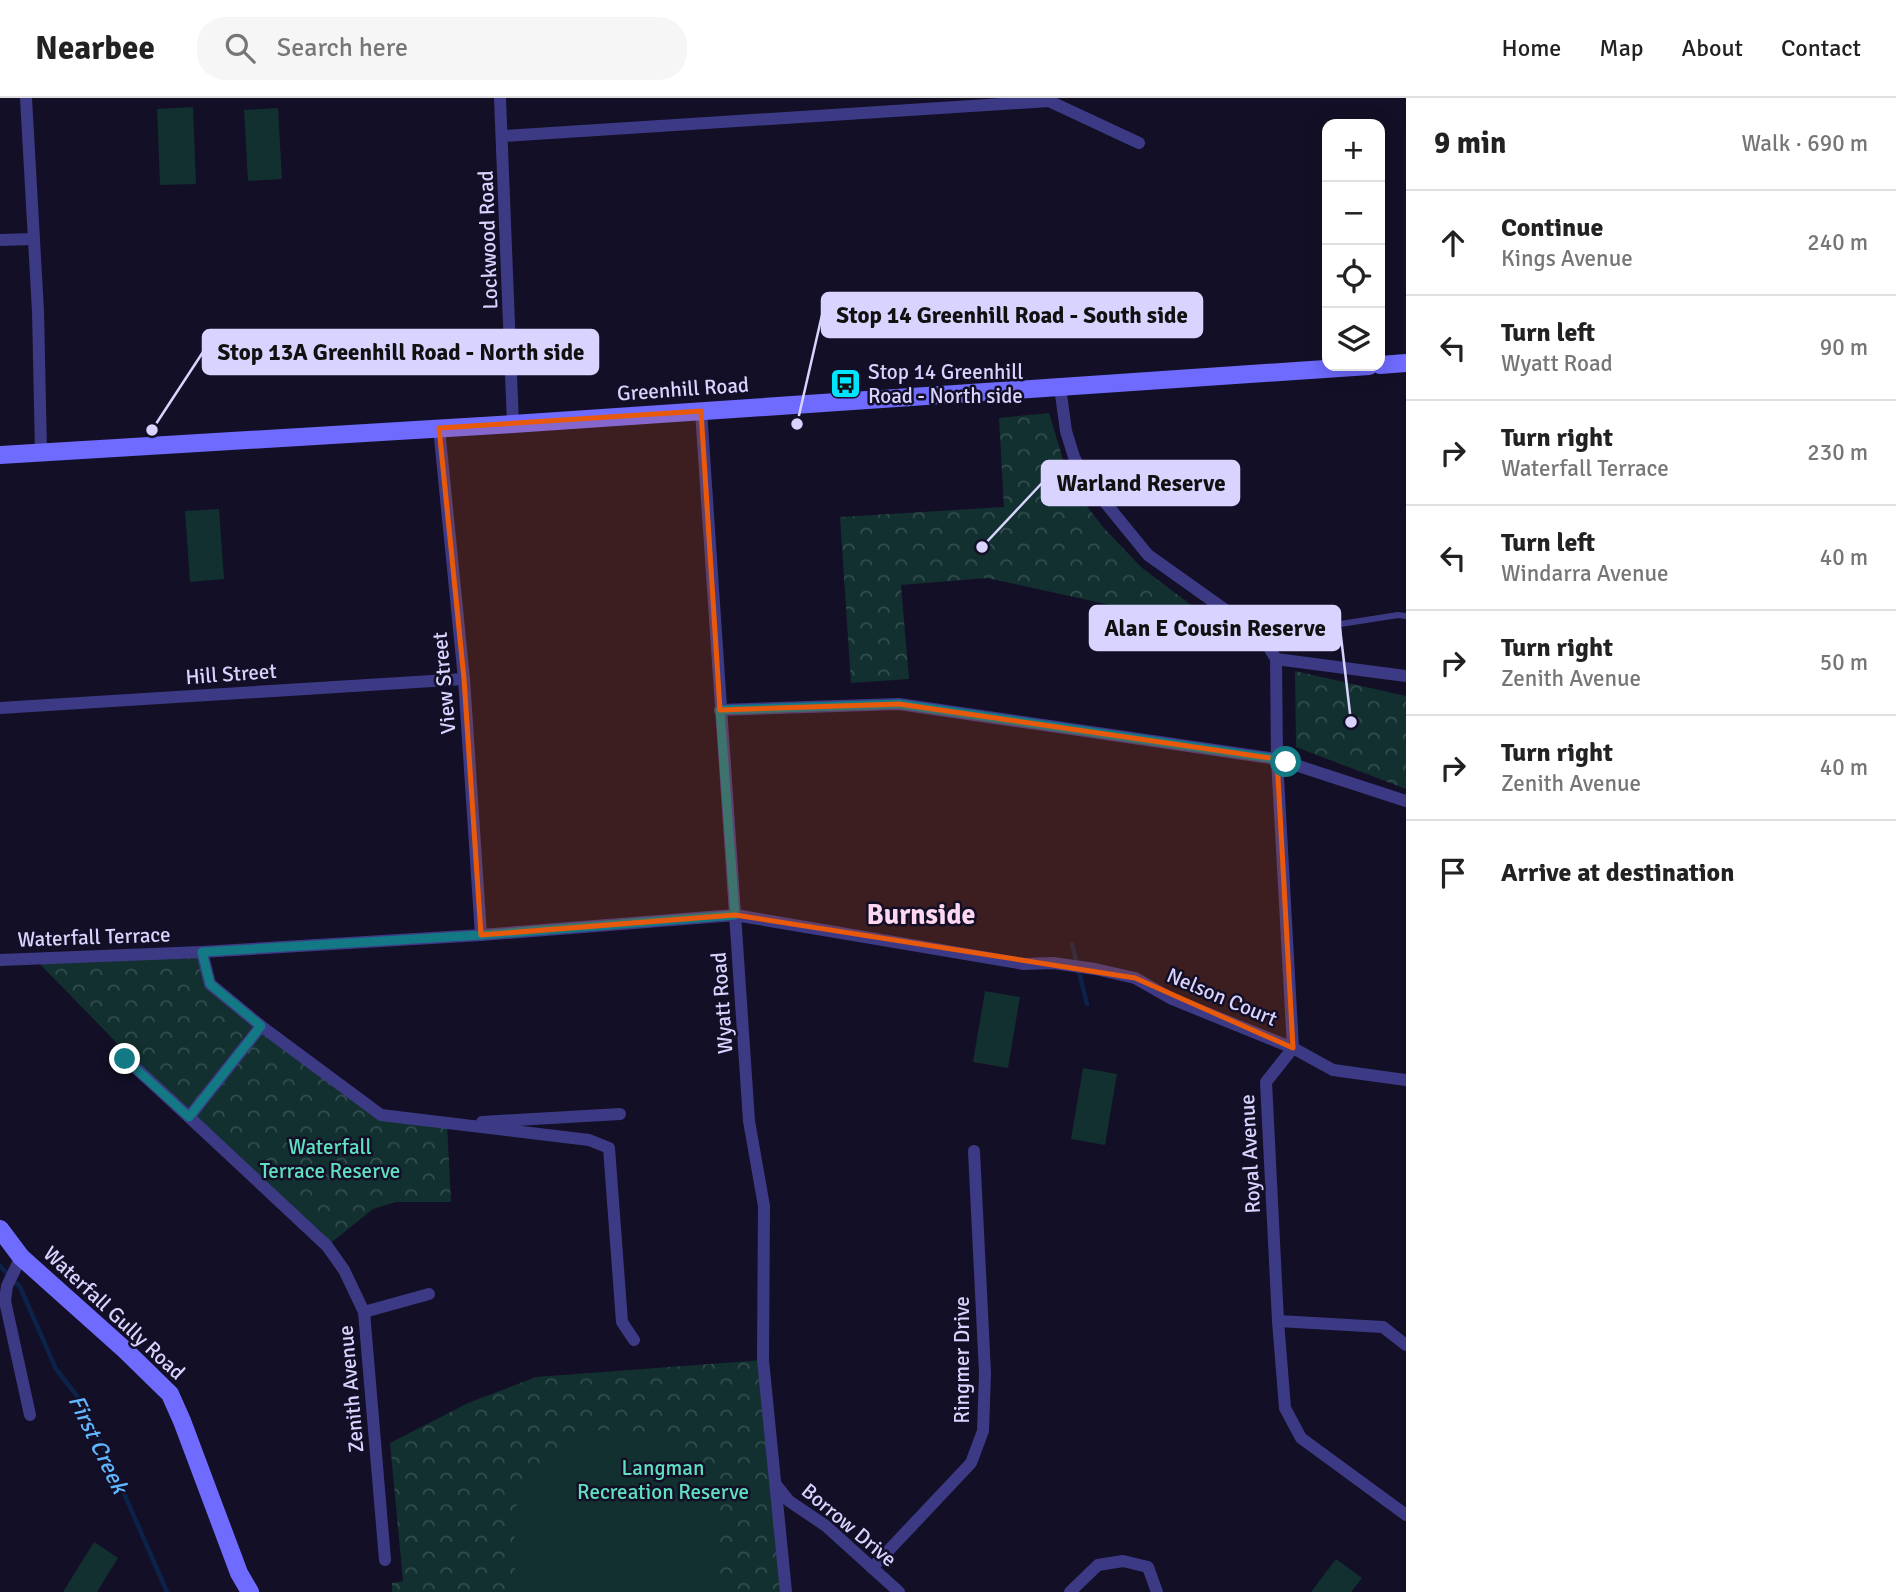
<!DOCTYPE html>
<meta charset="utf-8">
<style>
:root{--surface:#fff;--page:#f6f6f6;--text:#222;--muted:#767676;--line:#e0e0e0}
body{margin:0;font-family:Signika,sans-serif;background:var(--page);color:var(--text)}
.controls{position:absolute;right:21px;top:21px;display:grid;overflow:hidden;border-radius:14px;box-shadow:0 4px 18px #0003}
.controls button{width:63px;height:63px;display:grid;place-items:center;padding:0;border:0;border-bottom:2px solid var(--line);background:var(--surface);color:var(--text);font:35px sans-serif}
.stop{position:absolute;width:21px;height:21px;margin:-16px;border:5px solid #137a85;border-radius:50%;background:#fff}
.stop.end{background:#137a85;border-color:#fff;box-shadow:0 2px 7px #0008}
.list{margin:0;padding:0;list-style:none}
h2{display:flex;justify-content:space-between;align-items:center;height:91px;margin:0;padding:0 28px;font-size:30px}
h2 small{font-size:23px;font-weight:400;color:var(--muted)}
.list li{display:grid;grid-template-columns:46px 1fr auto;gap:21px;align-items:center;box-sizing:border-box;height:105px;padding:0 28px;border-top:2px solid var(--line)}
.list b{display:block;font-size:26px;white-space:nowrap}
.list p{margin:0;font-size:23px;white-space:nowrap;color:var(--muted)}
.list em{font-size:23px;font-style:normal;color:var(--muted)}
.icon{flex:none;width:38px;height:38px;fill:none;stroke:currentColor;stroke-width:2;stroke-linecap:round;stroke-linejoin:round}
.map{position:relative;flex:none;width:1406px;height:1494px;overflow:hidden}
header{display:flex;align-items:center;gap:42px;box-sizing:border-box;height:98px;padding:0 35px;background:var(--surface);border-bottom:2px solid var(--line)}
header strong{font-size:33px}
nav{display:flex;gap:38px;margin-inline-start:auto;font-size:24px}
.search{width:490px;height:63px;background:var(--page);display:flex;align-items:center;gap:18px;box-sizing:border-box;padding:0 24px;border-radius:28px;color:var(--muted);font-size:26px}
main{display:flex}
aside{flex:1;background:var(--surface)}
.map>svg:first-child{display:block}
.forest{fill:url(#forest-crowns)}
.garden{fill:#12302f}
.lines{fill:none;stroke-linecap:round;stroke-linejoin:round}
.stream{stroke:#0c2248;stroke-width:4.5}
.lane{stroke:#3d3a85;stroke-width:6}
.street{stroke:#3d3a85;stroke-width:12}
.secondary{stroke:#6f6bff;stroke-width:18}
.route{stroke:#137a85;stroke-width:9}
.marked{fill:#e8590c;fill-opacity:0.2;stroke:#e8590c;stroke-width:5;stroke-linejoin:round}
.labels{text-anchor:middle;dominant-baseline:central;stroke-width:5;stroke-linejoin:round;paint-order:stroke}
.street-label{font-size:21px;fill:#d9d4ff;stroke:#130f26}
.poi-label{font-size:21px;fill:#d9d4ff;stroke:#130f26;text-anchor:start}
.park-label{font-size:21px;fill:#5fe0c0;stroke:#130f26}
.water-label{font-size:23px;font-style:italic;fill:#62b6ff;stroke:#130f26}
.district-label{font-size:28px;font-weight:bold;fill:#ffd6f0;stroke:#130f26}
.leader{fill:none;stroke:#d9d4ff;stroke-width:2.5}
.callout-dot{fill:#d9d4ff;stroke:#130f26;stroke-width:2.5}
.callout{fill:#d9d4ff;stroke:#d9d4ff;stroke-width:2.5}
.callout-label{font-size:23px;text-anchor:middle;font-weight:bold;fill:#111}
</style>
<header>
<strong>Nearbee</strong>
<div class="search"><svg class="icon" aria-label="search" viewBox="0 0 24 24"><circle cx="10" cy="10" r="6"/><path d="M15 15l6 6"/></svg>Search here</div>
<nav><a>Home</a><a>Map</a><a>About</a><a>Contact</a></nav>
</header>
<main>
<div class="map">
<svg width="1406" height="1494" viewBox="0 0 1406 1494">
<defs>
<pattern id="forest-crowns" width="20" height="18" patternUnits="userSpaceOnUse" patternTransform="scale(1.75)"><rect width="20" height="18" fill="#12302f"/><path d="M2 6a3 3 0 1 1 6 0M12 15a3 3 0 1 1 6 0" fill="none" stroke="#344d4e"/></pattern>
</defs>
<rect width="100%" height="100%" fill="#130f26"/>
<g class="forest">
<polygon points="1049,315 1071,388 1103,429 1141,469 1224,532 987,480 901,487 909,581 851,585 840,419 1004,409 999,320"/>
<polygon points="1295,573 1406,598 1406,691 1296,649"/>
<polygon points="202,854 210,886 381,1017 447,1026 451,1104 396,1104 373,1111 327,1148 189,1019 34,860"/>
<polygon points="763,1262 786,1494 392,1494 392,1485 403,1483 390,1345 468,1305 536,1279"/>
</g>
<g class="garden">
<polygon points="193,9 196,86 160,87 157,11"/>
<polygon points="278,10 282,81 248,83 244,12"/>
<polygon points="219,411 224,481 190,484 185,413"/>
<polygon points="985,893 1020,899 1008,970 973,964"/>
<polygon points="1083,970 1117,976 1105,1047 1071,1041"/>
<polygon points="599,1332 651,1334 693,1364 717,1416 719,1467 715,1494 520,1494 513,1461 517,1404 545,1363"/>
<polygon points="94,1444 118,1460 97,1494 63,1494"/>
<polygon points="1336,1461 1362,1480 1351,1494 1311,1494"/>
</g>
<g class="lines">
<g class="stream">
<polyline points="1072,846 1087,906"/>
<polyline points="0,1168 20,1189 56,1271 81,1303 113,1370 167,1494"/>
</g>
<polyline class="lane" points="1263,538 1398,517 1406,518"/>
<g class="street">
<polyline points="26,0 38,213 41,354"/>
<polyline points="500,0 513,326"/>
<polyline points="503,38 1049,3 1139,45"/>
<polyline points="0,142 33,141"/>
<polyline points="1060,289 1066,333 1074,359 1086,381 1148,457 1262,538 1276,561 1406,578"/>
<polyline points="701,313 749,1023 764,1108 763,1262 786,1494"/>
<polyline points="439,330 464,581 481,837"/>
<polyline points="1276,561 1277,661 1293,950 1266,984 1278,1223 1285,1310 1301,1340 1406,1417"/>
<polyline points="0,610 464,581"/>
<polyline points="720,612 899,606 1277,661 1406,703"/>
<polyline points="202,854 210,886 261,928 381,1017 589,1042 609,1050 622,1224 634,1242"/>
<polyline points="0,862 202,854 481,837 735,817 1024,866 1053,865 1095,871 1135,880 1172,901 1293,950 1333,972 1406,982"/>
<polyline points="261,928 189,1019 327,1148 344,1172 364,1214 385,1462"/>
<polyline points="125,960 189,1019"/>
<polyline points="482,1024 620,1016"/>
<polyline points="21,1159 7,1188 5,1203 30,1317"/>
<polyline points="364,1214 429,1196"/>
<polyline points="1278,1223 1383,1229 1406,1247"/>
<polyline points="777,1388 789,1403 826,1428 899,1494"/>
<polyline points="872,1470 971,1365 983,1333 985,1275 974,1053"/>
<polyline points="1070,1494 1098,1467 1123,1463 1148,1469 1157,1494"/>
</g>
<g class="secondary">
<polyline points="1380,267 1406,265"/>
<polyline points="0,357 513,326 1369,268"/>
<polyline points="0,1131 21,1159 125,1252 170,1296 182,1323 239,1475 250,1494"/>
</g>
</g>
<g class="lines">
<polyline class="route" points="125,961 189,1019 261,928 210,886 202,854 481,837 735,817 720,612 899,606 1277,661 1286,664"/>
</g>
<path class="marked" d="M701 313 720 612 899 606 1277 661 1293 950 1135 880 735 817 481 837 464 581 439 330Z"/>
<defs>
<symbol id="bus-square" viewBox="-11 -11 22 22"><rect x="-9" y="-9" width="18" height="18" rx="4" fill="#00e5ff" stroke="#130f26"/><path d="M-5-6H5V4H4V6H2V4H-2V6H-4V4H-5ZM-3.5-4V0h7V-4ZM-3.5 1.2v1.5H-2V1.2ZM2 1.2v1.5H3.5V1.2Z" fill="#111"/></symbol>
</defs>
<g fill-rule="evenodd">
<use href="#bus-square" x="828" y="268" width="35" height="35"/>
</g>
<g class="labels">
<g class="street-label">
<text transform="translate(488 142) rotate(-92)">Lockwood Road</text>
<text transform="translate(683 291) rotate(-4)">Greenhill Road</text>
<text transform="translate(231 576) rotate(-4)">Hill Street</text>
<text transform="translate(444 585) rotate(-95)">View Street</text>
<text transform="translate(94 839) rotate(-2)">Waterfall Terrace</text>
<text transform="translate(1222 899) rotate(23)">Nelson Court</text>
<text transform="translate(722 905) rotate(-94)">Wyatt Road</text>
<text transform="translate(1250 1056) rotate(-93)">Royal Avenue</text>
<text transform="translate(114 1215) rotate(43)">Waterfall Gully Road</text>
<text transform="translate(962 1262) rotate(-90)">Ringmer Drive</text>
<text transform="translate(351 1291) rotate(-95)">Zenith Avenue</text>
<text transform="translate(849 1427) rotate(40)">Borrow Drive</text>
</g>
<g class="poi-label">
<text x="868" y="274">Stop 14 Greenhill<tspan x="868" dy="24">Road - North side</tspan></text>
</g>
<g class="park-label">
<text x="330" y="1049">Waterfall<tspan x="330" dy="24">Terrace Reserve</tspan></text>
<text x="663" y="1370">Langman<tspan x="663" dy="24">Recreation Reserve</tspan></text>
</g>
<g class="water-label">
<text transform="translate(98 1346) rotate(64)">First Creek</text>
</g>
<g class="district-label">
<text x="921" y="817">Burnside</text>
</g>
</g>
<path class="leader" d="M797 326L822 217M152 332L203 254M982 449L1042 385M1351 624L1340 530"/>
<g class="callout-dot">
<circle cx="797" cy="326" r="7"/>
<circle cx="152" cy="332" r="7"/>
<circle cx="982" cy="449" r="7"/>
<circle cx="1351" cy="624" r="7"/>
</g>
<g class="callout">
<rect x="822" y="195" width="380" height="44" rx="7"/>
<rect x="203" y="232" width="395" height="44" rx="7"/>
<rect x="1042" y="363" width="197" height="44" rx="7"/>
<rect x="1090" y="508" width="250" height="44" rx="7"/>
</g>
<g class="callout-label">
<text x="1012" y="225">Stop 14 Greenhill Road - South side</text>
<text x="401" y="262">Stop 13A Greenhill Road - North side</text>
<text x="1141" y="393">Warland Reserve</text>
<text x="1215" y="538">Alan E Cousin Reserve</text>
</g>
</svg>
<div class="controls">
<button>+</button>
<button>−</button>
<button><svg class="icon" aria-label="locate" viewBox="0 0 24 24"><circle cx="12" cy="12" r="6"/><path d="M12 2v4M12 18v4M2 12h4M18 12h4"/></svg></button>
<button><svg class="icon" aria-label="layers" viewBox="0 0 24 24"><path d="M12 4l9 5-9 5-9-5zM3 14l9 5 9-5"/></svg></button>
</div>
<div class="stop" style="left:1286px;top:664px"></div>
<div class="stop end" style="left:125px;top:961px"></div>
</div>
<aside>
<h2>9 min<small>Walk · 690 m</small></h2>
<ul class="list">
<li><svg class="icon" aria-label="ahead" viewBox="0 0 24 24"><path d="M12 20V5M6 11l6-6 6 6"/></svg><div><b>Continue</b><p>Kings Avenue</p></div><em>240 m</em></li>
<li><svg class="icon" aria-label="left" viewBox="0 0 24 24"><path d="M17 20v-9H6M10 6l-5 5 5 5"/></svg><div><b>Turn left</b><p>Wyatt Road</p></div><em>90 m</em></li>
<li><svg class="icon" aria-label="right" viewBox="0 0 24 24"><path d="M7 20v-9h11M14 6l5 5-5 5"/></svg><div><b>Turn right</b><p>Waterfall Terrace</p></div><em>230 m</em></li>
<li><svg class="icon" aria-label="left" viewBox="0 0 24 24"><path d="M17 20v-9H6M10 6l-5 5 5 5"/></svg><div><b>Turn left</b><p>Windarra Avenue</p></div><em>40 m</em></li>
<li><svg class="icon" aria-label="right" viewBox="0 0 24 24"><path d="M7 20v-9h11M14 6l5 5-5 5"/></svg><div><b>Turn right</b><p>Zenith Avenue</p></div><em>50 m</em></li>
<li><svg class="icon" aria-label="right" viewBox="0 0 24 24"><path d="M7 20v-9h11M14 6l5 5-5 5"/></svg><div><b>Turn right</b><p>Zenith Avenue</p></div><em>40 m</em></li>
<li><svg class="icon" aria-label="arrive" viewBox="0 0 24 24"><path d="M6 21V4h12l-3 4 3 4H6"/></svg><div><b>Arrive at destination</b></div></li>
</ul>
</aside>
</main>
